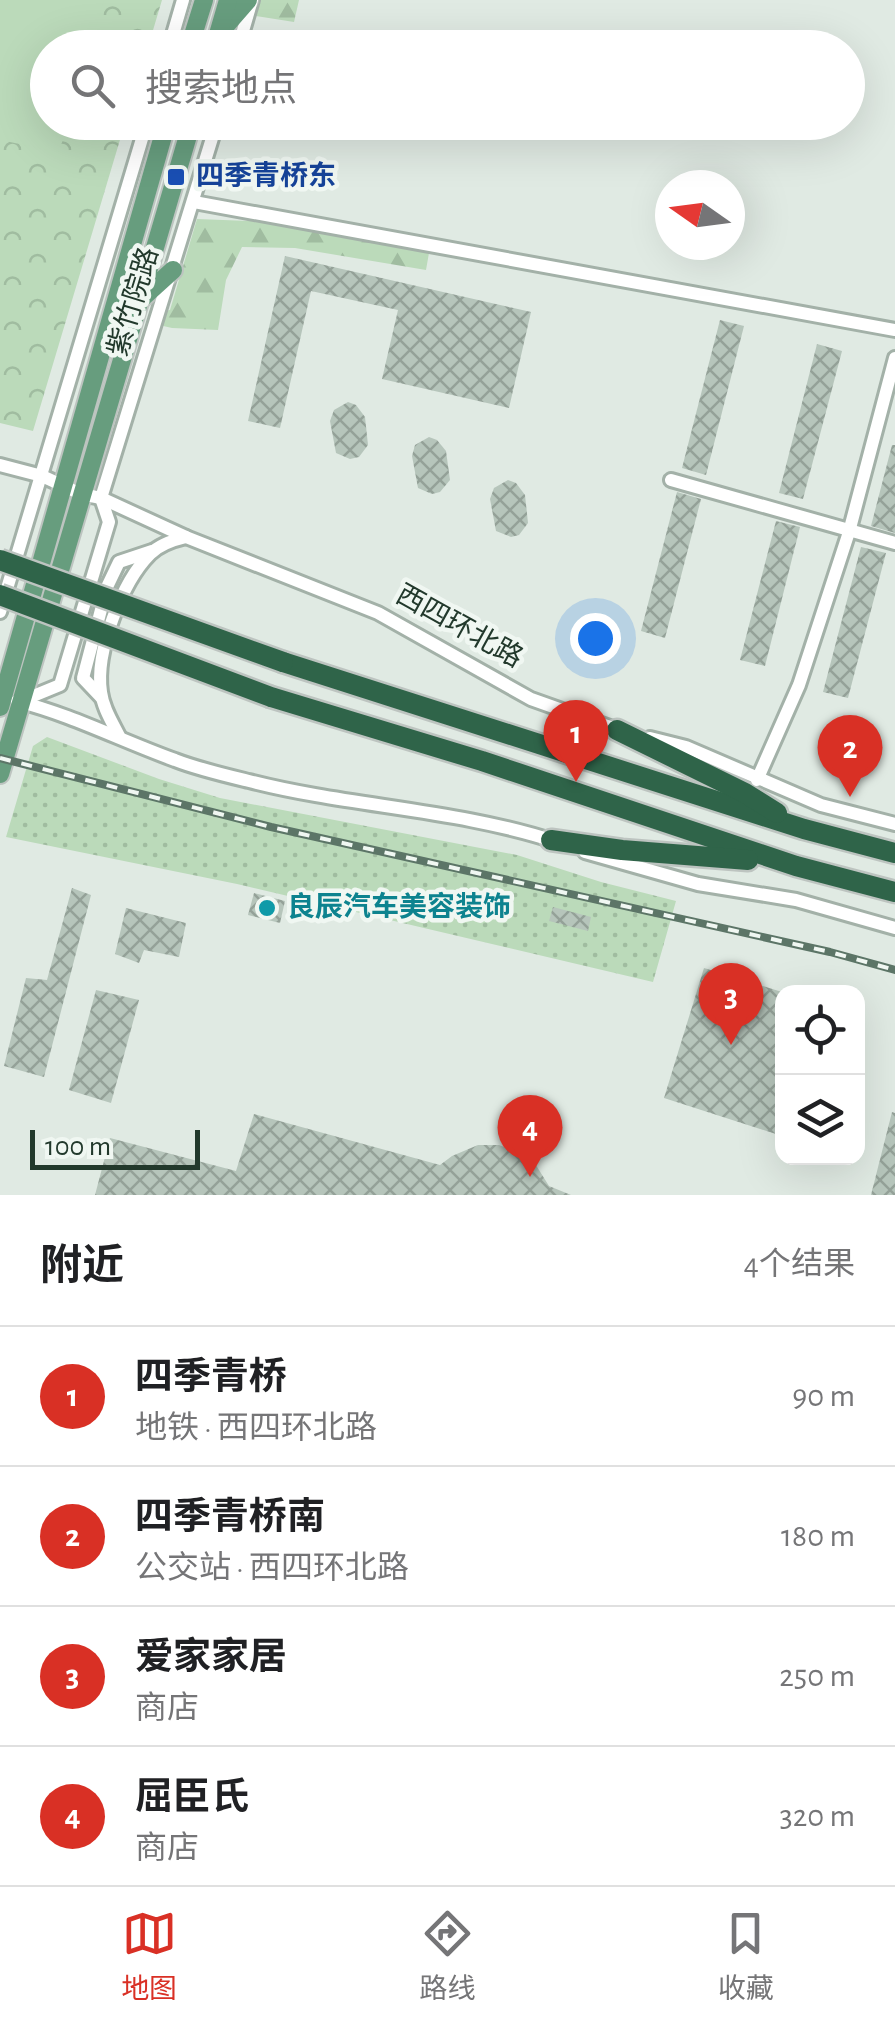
<!DOCTYPE html>
<html lang="zh">
<meta charset="utf-8">
<style>
:root{--surface:#fff;--page:#f6f6f6;--text:#202124;--muted:#757577;--line:#e0e0e0;--accent:#d93025}
body{margin:0;font-family:"Alegreya Sans","Noto Sans SC",sans-serif;background:var(--page);color:var(--text)}
.controls{position:absolute;right:30px;bottom:30px;display:grid;overflow:hidden;border-radius:20px;box-shadow:0 10px 40px #0002}
.controls button{width:90px;height:90px;display:grid;place-items:center;padding:0;border:0;border-bottom:2px solid var(--line);background:var(--surface);color:var(--text);font:50px sans-serif}
.compass{position:absolute;left:655px;top:170px;width:90px;height:90px;border-radius:50%;background:var(--surface);box-shadow:0 10px 40px #0002;rotate:284deg}
.scale{position:absolute;left:30px;bottom:25px;width:170px;box-sizing:border-box;padding-left:10px;border:5px solid #22392c;border-top:0;font-size:28px;line-height:35px;white-space:nowrap;color:#22392c;-webkit-text-stroke:8px #f0f7f2;paint-order:stroke}
.you{position:absolute;left:595px;top:638px;width:35px;height:35px;margin:-25px;border:8px solid #fff;border-radius:50%;background:#1a73e8;box-shadow:0 0 0 15px #1a73e833}
.badge{display:grid;place-items:center;width:65px;height:65px;border-radius:50%;background:var(--accent);color:#fff;font-size:32px;font-weight:700}
.pin{position:absolute;translate:-50% -82px;filter:drop-shadow(0 2px 5px #0008)}
.pin::after{content:'';position:absolute;top:52px;width:35px;height:30px;background:inherit;clip-path:polygon(0 0,100% 0,50% 100%)}
.list{margin:0;padding:0;list-style:none}
h2{display:flex;justify-content:space-between;align-items:center;height:130px;margin:0;padding:0 40px;font-size:42px}
h2 small{font-size:32px;font-weight:400;color:var(--muted)}
.list li{display:grid;grid-template-columns:65px 1fr auto;gap:30px;align-items:center;box-sizing:border-box;height:140px;padding:0 40px;border-top:2px solid var(--line)}
.list b{display:block;font-size:38px;white-space:nowrap}
.list p{margin:0;font-size:32px;white-space:nowrap;color:var(--muted)}
.list em{font-size:32px;font-style:normal;color:var(--muted)}
.icon{flex:none;width:55px;height:55px;fill:none;stroke:currentColor;stroke-width:2;stroke-linecap:round;stroke-linejoin:round}
.map{position:relative;flex:none;width:895px;height:1195px;overflow:hidden}
.search{position:absolute;background:var(--surface);box-shadow:0 10px 40px #0002;left:30px;right:30px;top:30px;height:110px;display:flex;align-items:center;gap:25px;box-sizing:border-box;padding:0 35px;border-radius:55px;color:var(--muted);font-size:38px}
.sheet{height:690px;background:var(--surface)}
nav{display:flex;justify-content:space-around;align-items:center;box-sizing:border-box;height:140px;border-top:2px solid var(--line);background:var(--surface);font-size:28px;color:var(--muted)}
nav a{display:grid;justify-items:center;gap:5px}
nav .on{color:var(--accent)}
.map>svg:first-child{display:block}
.grass{fill:url(#grass-dots)}
.forest{fill:url(#forest-firs)}
.park{fill:url(#park-crowns)}
.garden{fill:#bbdaba}
.building{fill:url(#building-cross-hatch)}
.lines{fill:none;stroke-linecap:round;stroke-linejoin:round}
.minor-casing{stroke:#a3b1a8;stroke-width:18}
.major-casing{stroke:#bdc4c0;stroke-width:22}
.highway-casing{stroke:#bdc4c0;stroke-width:25}
.minor{stroke:#fff;stroke-width:12}
.major{stroke:#679d7e;stroke-width:18}
.highway{stroke:#2f6449;stroke-width:20}
.rail-casing{stroke:#5c7567;stroke-width:8}
.rail{stroke:#f0f7f2;stroke-width:4;stroke-dasharray:11;stroke-linecap:butt}
.highway-bridge-casing{stroke:#bdc4c0;stroke-width:25;stroke-linecap:butt}
.highway-bridge{stroke:#2f6449;stroke-width:20}
.transit-dot{fill:#1a4fb4;stroke:#f0f7f2;stroke-width:4}
.culture-dot{fill:#0f9aa8;stroke:#f0f7f2;stroke-width:4}
.labels{text-anchor:middle;dominant-baseline:central;stroke-width:9;stroke-linejoin:round;paint-order:stroke}
.transit-label{font-size:28px;font-weight:bold;fill:#164399;stroke:#f0f7f2;text-anchor:start}
.street-label{font-size:28px;fill:#22392c;stroke:#f0f7f2}
.culture-label{font-size:28px;font-weight:bold;fill:#0d838f;stroke:#f0f7f2;text-anchor:start}
</style>
<div class="map">
<svg width="895" height="1195" viewBox="0 0 895 1195">
<defs>
<pattern id="grass-dots" width="8" height="8" patternUnits="userSpaceOnUse" patternTransform="scale(2.5)"><rect width="8" height="8" fill="#bbdaba"/><path d="M2 2h.1M6 6h.1" fill="none" stroke="#a0bca0" stroke-width="1.8" stroke-linecap="round"/></pattern>
<pattern id="forest-firs" width="22" height="20" patternUnits="userSpaceOnUse" patternTransform="scale(2.5)"><rect width="22" height="20" fill="#bbdaba"/><path d="M5 1l3.5 6h-7zM16 11l3.5 6h-7z" fill="#a0bca0"/></pattern>
<pattern id="park-crowns" width="20" height="18" patternUnits="userSpaceOnUse" patternTransform="scale(2.5)"><rect width="20" height="18" fill="#bbdaba"/><path d="M2 6a3 3 0 1 1 6 0M12 15a3 3 0 1 1 6 0" fill="none" stroke="#a0bca0"/></pattern>
<pattern id="building-cross-hatch" width="8" height="8" patternUnits="userSpaceOnUse" patternTransform="scale(2.5)"><rect width="8" height="8" fill="#b6c5bb"/><path d="M0 0l8 8M0 8l8-8" fill="none" stroke="#94a198"/></pattern>
</defs>
<rect width="100%" height="100%" fill="#e0eae3"/>
<polygon class="grass" points="47,737 159,779 220,798 517,855 601,882 676,901 653,982 237,884 6,837 33,746"/>
<g class="forest">
<polygon points="261,0 299,0 294,22 256,16"/>
<polygon points="197,219 279,222 429,253 426,270 295,248 242,247 226,280 218,330 172,328 159,325 163,311 170,310"/>
</g>
<polygon class="park" points="0,0 162,0 148,47 48,48 48,122 125,123 33,431 0,423"/>
<polygon class="garden" points="0,0 104,0 90,47 48,48 48,122 68,123 59,152 0,140"/>
<g class="building">
<polygon points="285,256 531,312 509,408 382,379 398,310 311,291 280,428 248,421"/>
<polygon points="720,320 744,326 706,475 682,468"/>
<polygon points="817,344 842,351 803,499 779,493"/>
<polygon points="348,402 356,405 365,417 368,445 359,457 350,459 336,453 330,421 334,410"/>
<polygon points="429,437 437,440 446,451 450,480 440,492 432,494 418,488 412,456 415,445"/>
<polygon points="892,445 895,445 895,533 871,526"/>
<polygon points="508,480 516,483 525,495 528,523 519,535 511,537 496,531 490,499 494,488"/>
<polygon points="677,492 701,499 665,638 641,631"/>
<polygon points="776,521 800,527 765,666 740,660"/>
<polygon points="861,547 886,553 848,698 823,692"/>
<polygon points="72,888 91,895 44,1077 4,1066 26,978 47,980"/>
<polygon points="254,893 285,901 280,923 248,915"/>
<polygon points="553,907 591,917 588,931 549,921"/>
<polygon points="126,908 186,923 179,957 144,950 139,963 115,954"/>
<polygon points="704,968 782,992 782,1136 664,1098"/>
<polygon points="96,990 139,1000 111,1103 69,1090"/>
<polygon points="892,1112 895,1113 895,1195 871,1195"/>
<polygon points="254,1114 440,1165 452,1156 478,1145 499,1145 523,1154 534,1162 549,1186 571,1195 95,1195 110,1138 236,1171"/>
</g>
<g class="lines">
<defs>
<g id="minor">
<polyline points="169,48 183,0"/>
<polyline points="238,48 252,0"/>
<polyline points="194,202 895,330"/>
<polyline points="0,465 42,476 81,494 101,498 186,537 378,613 531,699 621,731"/>
<polyline points="671,480 895,543"/>
<polyline points="0,612 147,122"/>
<polyline points="101,697 83,678 107,587 119,562 152,551"/>
<path d="M17 701C72 715 122 741 175 760 198 769 224 775 249 781 350 807 457 809 557 842"/>
<polyline points="21,701 60,685 109,522 101,498 217,122"/>
<path d="M119 736C112 722 103 708 101 692 95 652 122 582 150 554 159 545 173 540 186 537"/>
<polyline points="650,738 686,747 821,805 895,824"/>
<polyline points="757,780 799,685 849,532 895,358"/>
<polyline points="585,852 698,884 796,900 895,928"/>
</g>
<g id="major">
<polyline points="221,31 248,0"/>
<polyline points="189,48 204,0"/>
<polyline points="214,48 228,0"/>
<polyline points="141,299 173,270"/>
<polyline points="0,707 167,122"/>
<polyline points="0,774 192,122"/>
</g>
<g id="highway">
<polyline points="283,662 804,829 895,853"/>
<polyline points="271,697 482,761 796,866 895,892"/>
<polyline points="617,730 745,793 777,813"/>
<polyline points="551,840 622,850 748,860"/>
</g>
</defs>
<use href="#minor" class="minor-casing"/>
<use href="#major" class="major-casing"/>
<use href="#highway" class="highway-casing"/>
<use href="#minor" class="minor"/>
<use href="#major" class="major"/>
<use href="#highway" class="highway"/>
<defs>
<polyline id="rail" points="0,758 271,827 830,952 895,970"/>
</defs>
<use href="#rail" class="rail-casing"/>
<use href="#rail" class="rail"/>
<defs>
<g id="highway-bridge">
<polyline points="0,560 283,662"/>
<polyline points="0,595 271,697"/>
</g>
</defs>
<use href="#highway-bridge" class="highway-bridge-casing"/>
<use href="#highway-bridge" class="highway-bridge"/>
</g>
<rect class="transit-dot" x="166" y="167" width="20" height="20" rx="5"/>
<circle class="culture-dot" cx="267" cy="908" r="10"/>
<g class="labels">
<g class="transit-label">
<text x="196" y="177">四季青桥东</text>
</g>
<g class="street-label">
<text transform="translate(134 302) rotate(-73)">紫竹院路</text>
<text transform="translate(459 627) rotate(29)">西四环北路</text>
</g>
<g class="culture-label">
<text x="287" y="908">良辰汽车美容装饰</text>
</g>
</g>
</svg>
<div class="controls">
<button><svg class="icon" aria-label="locate" viewBox="0 0 24 24"><circle cx="12" cy="12" r="6"/><path d="M12 2v4M12 18v4M2 12h4M18 12h4"/></svg></button>
<button><svg class="icon" aria-label="layers" viewBox="0 0 24 24"><path d="M12 4l9 5-9 5-9-5zM3 14l9 5 9-5"/></svg></button>
</div>
<svg class="compass" viewBox="-18 -18 36 36"><path d="M0-13l5 13h-10z" fill="#e53935"/><path d="M0 13l5-13h-10z" fill="#757577"/></svg>
<div class="scale">100 m</div>
<div class="you"></div>
<div class="pin badge" style="left:576px;top:782px">1</div>
<div class="pin badge" style="left:850px;top:797px">2</div>
<div class="pin badge" style="left:731px;top:1045px">3</div>
<div class="pin badge" style="left:530px;top:1177px">4</div>
<div class="search"><svg class="icon" aria-label="search" viewBox="0 0 24 24"><circle cx="10" cy="10" r="6"/><path d="M15 15l6 6"/></svg>搜索地点</div>
</div>
<section class="sheet">
<h2>附近<small>4个结果</small></h2>
<ul class="list">
<li><span class="badge">1</span><div><b>四季青桥</b><p>地铁 · 西四环北路</p></div><em>90 m</em></li>
<li><span class="badge">2</span><div><b>四季青桥南</b><p>公交站 · 西四环北路</p></div><em>180 m</em></li>
<li><span class="badge">3</span><div><b>爱家家居</b><p>商店</p></div><em>250 m</em></li>
<li><span class="badge">4</span><div><b>屈臣氏</b><p>商店</p></div><em>320 m</em></li>
</ul>
</section>
<nav>
<a class="on"><svg class="icon" aria-label="map" viewBox="0 0 24 24"><path d="M3 6l6-2 6 2 6-2v14l-6 2-6-2-6 2zM9 4v14M15 6v14"/></svg>地图</a>
<a><svg class="icon" aria-label="directions" viewBox="0 0 24 24"><path d="M12 3l9 9-9 9-9-9zM9 14v-3h6M13 9l2 2-2 2"/></svg>路线</a>
<a><svg class="icon" aria-label="saved" viewBox="0 0 24 24"><path d="M7 4h10v16l-5-4-5 4z"/></svg>收藏</a>
</nav>
